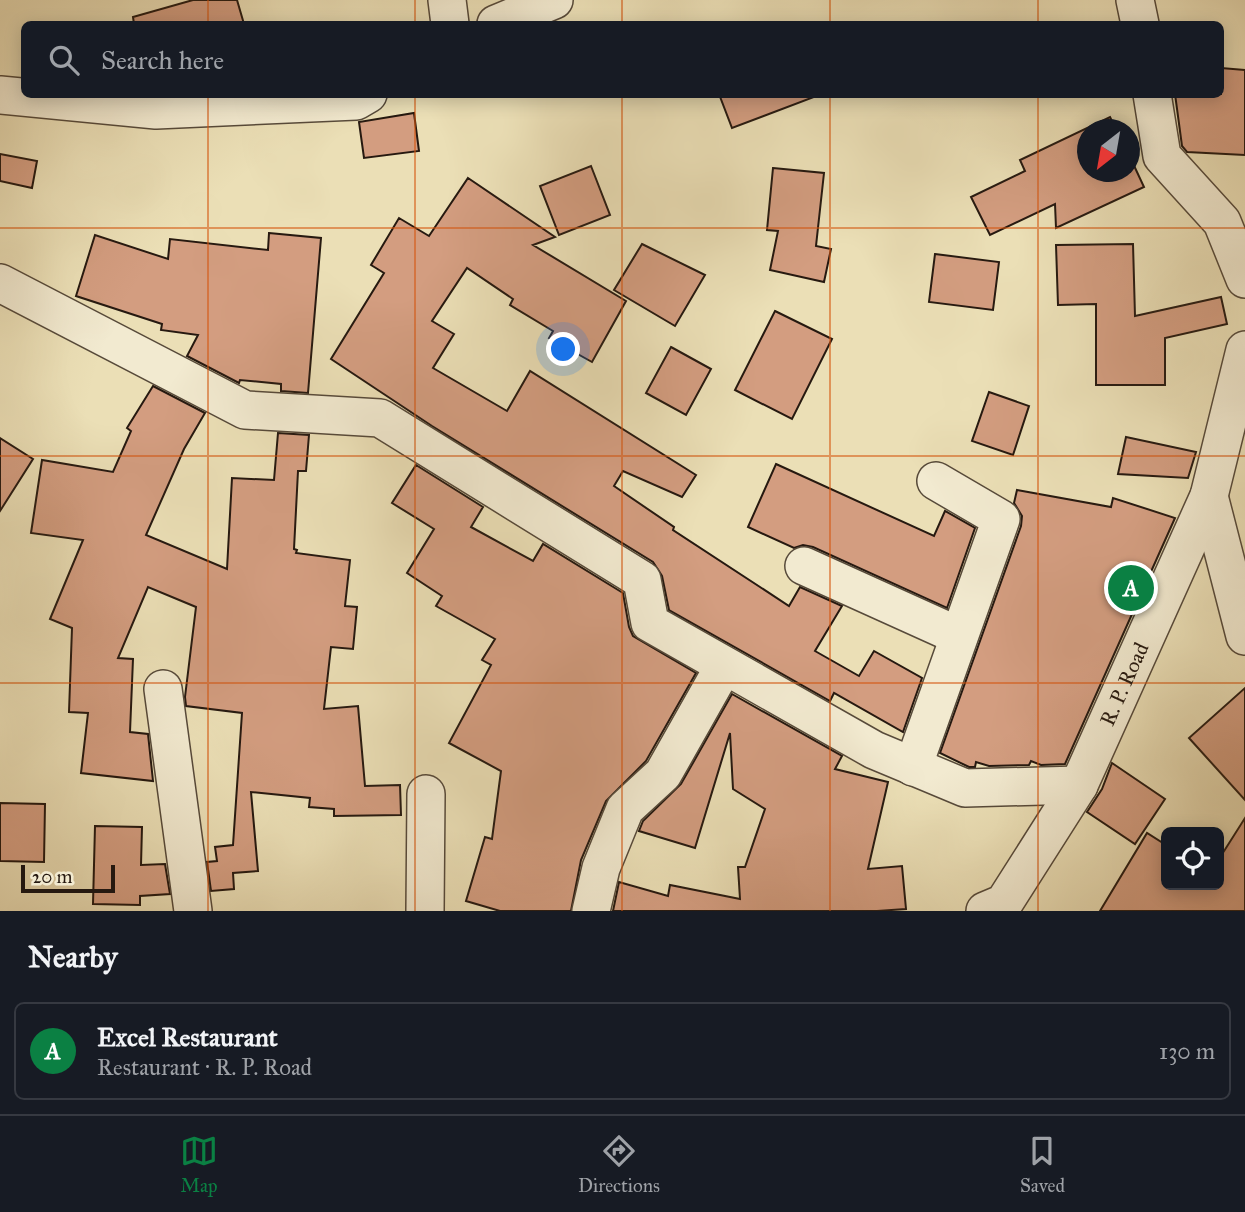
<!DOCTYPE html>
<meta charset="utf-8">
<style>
:root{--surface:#171b24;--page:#242831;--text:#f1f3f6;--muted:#9ea1a6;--line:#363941;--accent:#0b8043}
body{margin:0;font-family:"IM FELL Great Primer",serif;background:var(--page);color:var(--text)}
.controls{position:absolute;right:21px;bottom:21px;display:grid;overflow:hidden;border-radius:10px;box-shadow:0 4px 18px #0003}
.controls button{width:63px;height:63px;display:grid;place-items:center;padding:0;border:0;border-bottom:2px solid var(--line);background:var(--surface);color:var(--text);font:35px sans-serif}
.compass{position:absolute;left:1077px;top:119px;width:63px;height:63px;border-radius:50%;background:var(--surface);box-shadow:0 4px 18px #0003;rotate:211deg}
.scale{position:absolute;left:21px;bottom:18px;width:94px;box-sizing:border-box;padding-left:7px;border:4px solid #261910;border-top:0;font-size:19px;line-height:24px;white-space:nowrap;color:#261910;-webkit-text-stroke:5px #f2ead0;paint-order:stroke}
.you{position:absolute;left:564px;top:350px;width:24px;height:24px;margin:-18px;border:5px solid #fff;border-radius:50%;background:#1a73e8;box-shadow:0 0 0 10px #1a73e833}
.badge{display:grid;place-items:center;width:46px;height:46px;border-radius:50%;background:var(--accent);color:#fff;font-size:23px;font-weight:700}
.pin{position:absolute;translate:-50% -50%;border:4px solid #fff;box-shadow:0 2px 7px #0006}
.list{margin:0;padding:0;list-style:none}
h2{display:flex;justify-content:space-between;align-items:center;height:91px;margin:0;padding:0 28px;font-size:30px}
h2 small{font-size:23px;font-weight:400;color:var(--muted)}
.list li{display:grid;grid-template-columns:46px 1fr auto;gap:21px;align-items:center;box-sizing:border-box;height:98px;margin:0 14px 14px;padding:0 14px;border:2px solid var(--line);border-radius:10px}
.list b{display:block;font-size:26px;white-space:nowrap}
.list p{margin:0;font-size:23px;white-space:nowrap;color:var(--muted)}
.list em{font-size:23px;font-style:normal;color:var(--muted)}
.icon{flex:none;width:38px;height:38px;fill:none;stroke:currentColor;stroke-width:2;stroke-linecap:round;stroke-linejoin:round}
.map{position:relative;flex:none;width:1245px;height:911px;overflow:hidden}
.search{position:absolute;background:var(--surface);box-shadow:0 4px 18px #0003;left:21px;right:21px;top:21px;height:77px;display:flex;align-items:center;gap:18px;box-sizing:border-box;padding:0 24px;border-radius:10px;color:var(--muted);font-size:26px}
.sheet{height:203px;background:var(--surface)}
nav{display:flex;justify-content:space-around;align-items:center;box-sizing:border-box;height:98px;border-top:2px solid var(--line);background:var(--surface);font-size:19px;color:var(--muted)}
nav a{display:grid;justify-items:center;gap:4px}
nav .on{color:var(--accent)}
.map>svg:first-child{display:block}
.building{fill:#d39d80;stroke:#261910;stroke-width:2}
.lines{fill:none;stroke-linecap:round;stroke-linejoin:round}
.minor-casing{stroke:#574a3a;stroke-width:40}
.minor{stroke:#f2ead0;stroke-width:37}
.grid{fill:none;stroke:#d5530c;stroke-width:2;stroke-opacity:0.55}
.labels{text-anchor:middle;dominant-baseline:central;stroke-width:7;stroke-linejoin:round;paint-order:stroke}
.street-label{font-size:21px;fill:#261910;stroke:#f2ead0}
</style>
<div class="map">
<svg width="1245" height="911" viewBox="0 0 1245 911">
<rect width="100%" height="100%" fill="#ebdfb6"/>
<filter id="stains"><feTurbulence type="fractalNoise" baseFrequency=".00286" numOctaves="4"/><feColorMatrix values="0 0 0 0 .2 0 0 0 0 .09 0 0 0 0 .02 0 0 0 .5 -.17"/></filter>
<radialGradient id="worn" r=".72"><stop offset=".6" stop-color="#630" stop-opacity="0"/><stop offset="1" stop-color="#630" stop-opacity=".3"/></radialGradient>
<g class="building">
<polygon points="193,0 237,0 244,24 134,24 133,17"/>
<polygon points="1221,68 1245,70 1245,155 1187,152 1182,146 1175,94 1221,94"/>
<polygon points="719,94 813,94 814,97 732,128"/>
<polygon points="414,113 419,151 364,158 359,122"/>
<polygon points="1110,117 1116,130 1088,130 1088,172 1130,172 1130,157 1144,187 1056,228 1055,204 990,235 971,197 1025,171 1020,160"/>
<polygon points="0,154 37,161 32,188 0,181"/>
<polygon points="591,166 610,215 559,235 540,186"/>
<polygon points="773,168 824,173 816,246 831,249 824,282 770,270 778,231 767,230"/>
<polygon points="468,178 555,237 533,245 626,301 592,362 549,338 553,331 510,305 513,299 467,268 432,321 454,334 433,368 507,411 530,371 696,475 682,497 623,471 614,486 674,527 673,530 789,606 800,587 842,606 815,651 859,676 874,651 922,678 903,732 834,693 830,701 669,610 662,576 653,562 432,426 331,359 384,273 371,265 399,218 429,236"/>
<polygon points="269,233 321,238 308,393 281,391 281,384 240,380 239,383 187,356 198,335 161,330 162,324 76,296 95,235 168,259 170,239 268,250"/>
<polygon points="642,244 705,275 675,326 614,290"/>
<polygon points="1133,244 1135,316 1221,297 1227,324 1165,338 1165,385 1096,385 1096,304 1058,305 1056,245"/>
<polygon points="935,254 999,262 993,310 929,302"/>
<polygon points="775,311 832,339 792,419 735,390"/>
<polygon points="671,347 711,369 686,415 646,393"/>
<polygon points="153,386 205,413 184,449 146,535 227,569 232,478 274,480 278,433 309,435 306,471 298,471 294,549 297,550 296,553 350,560 345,606 357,607 353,649 331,647 324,709 358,706 365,786 400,785 401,815 334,816 334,809 309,807 310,798 251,792 258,871 233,873 234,889 211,891 207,862 217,861 215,847 233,845 242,713 186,706 185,697 196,607 148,587 118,658 133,659 130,732 148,734 153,781 81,773 88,713 69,712 72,628 50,619 83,540 31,533 42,460 113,472 131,431 127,428"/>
<polygon points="989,392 1029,406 1013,455 972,441"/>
<polygon points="1126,437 1196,452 1188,478 1118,474"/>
<polygon points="0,438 33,459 0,511"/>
<polygon points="776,464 934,536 945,511 975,528 947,608 813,547 803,545 794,548 748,527"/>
<polygon points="416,465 483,507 471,527 533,561 543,544 623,593 629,627 633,636 696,673 646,761 606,801 581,860 571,911 500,911 466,901 485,837 492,839 501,771 449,743 491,665 482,660 495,639 436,606 442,596 407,573 434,529 392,503"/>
<polygon points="1017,490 1111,507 1113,498 1175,518 1065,764 1041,765 1031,761 1029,765 989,766 976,762 975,767 969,767 940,753 1021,526 1022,516 1014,503"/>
<polygon points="1245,688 1245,800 1189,738"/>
<polygon points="732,694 842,756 835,769 888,782 868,869 902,866 906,909 877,911 613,911 619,882 668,896 670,885 740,899 738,867 745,867 765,809 733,789 730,733 695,848 639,831 643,821 681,784"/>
<polygon points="1112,763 1165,799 1135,844 1087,812 1102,789"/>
<polygon points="0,803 45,804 44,862 0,861"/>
<polygon points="1245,818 1245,911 1100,911 1147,833 1166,845 1166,885 1219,885 1219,859"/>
<polygon points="95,826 142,827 141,865 165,864 170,894 140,896 140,905 93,904"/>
</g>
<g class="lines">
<defs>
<g id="minor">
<polyline points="447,0 450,24"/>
<polyline points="1135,0 1140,24"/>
<polyline points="496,24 554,0"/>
<polyline points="1152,94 1162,156 1222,222 1245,279"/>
<polyline points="0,95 156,110 356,101 368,94"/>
<polyline points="0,283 245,410 380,418 642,580 650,623 874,750 965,788 1079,785"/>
<polyline points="1209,496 1245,636"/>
<polyline points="804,566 959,636"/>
<polyline points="163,689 193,911"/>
<polyline points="913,767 1001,519 936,481"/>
<polyline points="425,911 426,794"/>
<polyline points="591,911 601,868 625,809 663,774 724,666"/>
<path id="s1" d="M985 911 1004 903 1079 785 1209 496 1245 350"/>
</g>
</defs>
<use href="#minor" class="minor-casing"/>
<use href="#minor" class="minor"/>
</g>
<path class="grid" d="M208 0V24M415 0V24M622 0V24M830 0V24M1038 0V24M208 94V911M415 94V911M622 94V911M830 94V911M1038 94V911M0 228H1245M0 456H1245M0 683H1245"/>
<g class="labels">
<g class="street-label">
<text stroke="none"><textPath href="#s1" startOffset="271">R. P. Road</textPath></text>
</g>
</g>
<rect width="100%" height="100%" filter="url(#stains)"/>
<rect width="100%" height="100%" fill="url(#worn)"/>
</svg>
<div class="controls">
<button><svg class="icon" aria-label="locate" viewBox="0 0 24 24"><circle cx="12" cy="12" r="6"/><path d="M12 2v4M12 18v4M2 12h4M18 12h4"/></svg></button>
</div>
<svg class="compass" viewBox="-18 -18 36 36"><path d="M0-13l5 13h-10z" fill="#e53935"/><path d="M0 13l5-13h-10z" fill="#9ea1a6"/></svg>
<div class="scale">20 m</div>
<div class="you"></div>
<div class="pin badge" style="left:1131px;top:588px">A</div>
<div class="search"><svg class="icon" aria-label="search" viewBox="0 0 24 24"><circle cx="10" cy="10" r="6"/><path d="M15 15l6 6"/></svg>Search here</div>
</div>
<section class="sheet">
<h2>Nearby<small></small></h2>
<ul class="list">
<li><span class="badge">A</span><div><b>Excel Restaurant</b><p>Restaurant · R. P. Road</p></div><em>130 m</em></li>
</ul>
</section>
<nav>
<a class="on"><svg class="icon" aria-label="map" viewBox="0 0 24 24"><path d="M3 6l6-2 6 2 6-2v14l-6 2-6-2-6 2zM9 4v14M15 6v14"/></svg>Map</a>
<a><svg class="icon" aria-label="directions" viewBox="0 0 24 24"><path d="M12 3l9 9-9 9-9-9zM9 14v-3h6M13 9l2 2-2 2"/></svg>Directions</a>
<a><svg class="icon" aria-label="saved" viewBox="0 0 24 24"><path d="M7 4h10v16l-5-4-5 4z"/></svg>Saved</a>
</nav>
